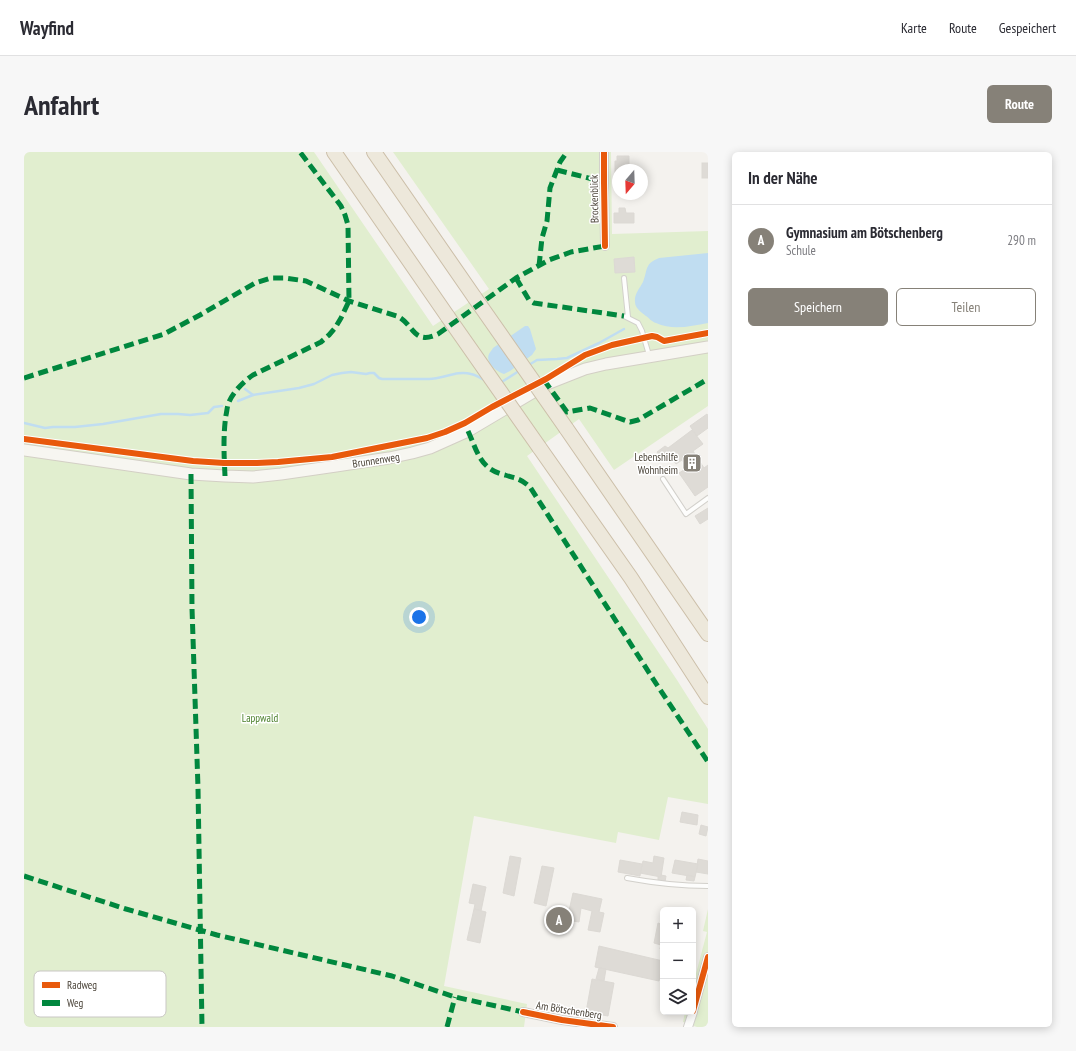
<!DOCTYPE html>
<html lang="de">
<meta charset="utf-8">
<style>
:root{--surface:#fff;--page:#f7f7f7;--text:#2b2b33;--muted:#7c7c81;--line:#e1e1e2;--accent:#868178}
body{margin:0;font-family:"PT Sans Narrow",sans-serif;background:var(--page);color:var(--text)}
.controls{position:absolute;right:12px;bottom:12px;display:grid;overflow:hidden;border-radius:6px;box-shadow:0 2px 10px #0003}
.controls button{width:36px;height:36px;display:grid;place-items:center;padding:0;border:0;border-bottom:1px solid var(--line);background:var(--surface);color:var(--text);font:20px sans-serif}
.compass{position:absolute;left:588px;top:12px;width:36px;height:36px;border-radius:50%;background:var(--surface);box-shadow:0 2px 10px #0003;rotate:199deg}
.you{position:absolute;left:395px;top:465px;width:14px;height:14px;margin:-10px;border:3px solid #fff;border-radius:50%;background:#1a73e8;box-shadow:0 0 0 6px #1a73e833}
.badge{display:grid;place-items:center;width:26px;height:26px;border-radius:50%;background:var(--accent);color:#fff;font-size:13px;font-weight:700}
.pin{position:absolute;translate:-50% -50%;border:2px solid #fff;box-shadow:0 1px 4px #0006}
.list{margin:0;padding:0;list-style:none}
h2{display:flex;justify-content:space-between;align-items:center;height:52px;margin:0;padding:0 16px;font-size:17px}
h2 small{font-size:13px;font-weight:400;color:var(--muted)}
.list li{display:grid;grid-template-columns:26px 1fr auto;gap:12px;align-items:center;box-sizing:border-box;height:72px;padding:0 16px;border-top:1px solid var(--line)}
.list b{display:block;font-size:15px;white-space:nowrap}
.list p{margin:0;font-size:13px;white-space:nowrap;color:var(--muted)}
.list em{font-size:13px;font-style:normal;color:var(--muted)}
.actions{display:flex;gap:8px;padding:12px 16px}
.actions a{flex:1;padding:9px 0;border:1px solid var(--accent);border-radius:6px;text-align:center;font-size:14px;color:var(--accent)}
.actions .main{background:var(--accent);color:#fff}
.icon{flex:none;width:22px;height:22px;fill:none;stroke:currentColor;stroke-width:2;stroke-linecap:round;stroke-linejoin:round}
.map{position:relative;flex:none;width:684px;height:875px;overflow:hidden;border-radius:6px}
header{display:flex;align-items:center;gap:24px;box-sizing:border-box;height:56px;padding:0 20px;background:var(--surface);border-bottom:1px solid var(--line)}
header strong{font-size:19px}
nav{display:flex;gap:22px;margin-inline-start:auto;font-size:14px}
.intro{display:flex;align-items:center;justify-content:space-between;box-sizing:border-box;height:96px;padding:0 24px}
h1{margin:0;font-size:28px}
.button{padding:10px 18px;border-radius:6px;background:var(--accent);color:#fff;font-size:14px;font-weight:700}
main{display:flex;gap:24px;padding:0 24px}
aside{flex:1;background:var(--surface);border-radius:6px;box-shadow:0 2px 10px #0003}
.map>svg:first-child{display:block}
.green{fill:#e1eecf}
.water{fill:#c0ddf1}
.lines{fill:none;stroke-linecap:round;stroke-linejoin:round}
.stream{stroke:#c0ddf1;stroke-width:2.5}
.building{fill:#dedbd6;stroke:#dcd9d4}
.service-casing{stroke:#d2d0cb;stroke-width:6}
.minor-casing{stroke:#d2d0cb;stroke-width:10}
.secondary-casing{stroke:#d3cfc5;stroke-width:13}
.motorway-casing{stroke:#ccbfa9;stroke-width:16}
.service{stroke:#fdfdfc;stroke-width:4}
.minor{stroke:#fdfdfc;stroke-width:8}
.secondary{stroke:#f7f6f1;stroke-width:11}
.motorway{stroke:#ede8db;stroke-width:14}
.motorway-bridge-casing{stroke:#ccbfa9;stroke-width:16;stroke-linecap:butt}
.motorway-bridge{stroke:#ede8db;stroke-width:14}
.quiet{stroke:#00873e;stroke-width:5;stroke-dasharray:10 5;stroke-linecap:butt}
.cycleway-casing{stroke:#fff;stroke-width:8}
.cycleway{stroke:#e8590c;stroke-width:6}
.labels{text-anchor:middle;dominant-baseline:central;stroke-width:3;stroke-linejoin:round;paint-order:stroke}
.street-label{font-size:11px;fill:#4b4439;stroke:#fff}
.poi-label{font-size:11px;fill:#4b4439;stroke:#fff;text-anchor:end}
.park-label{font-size:11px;fill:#4a7f2a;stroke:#fff}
.key{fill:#fff;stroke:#c9c7c4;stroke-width:1}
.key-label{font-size:11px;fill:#4b4439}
</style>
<header>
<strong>Wayfind</strong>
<nav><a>Karte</a><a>Route</a><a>Gespeichert</a></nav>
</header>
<div class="intro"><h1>Anfahrt</h1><a class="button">Route</a></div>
<main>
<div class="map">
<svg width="684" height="875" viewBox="0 0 684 875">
<rect width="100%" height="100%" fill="#f4f2ee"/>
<g class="green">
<polygon points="0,0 290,0 409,174 465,137 369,0 587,0 588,82 684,79 684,254 590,318 555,267 503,304 653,528 684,577 684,652 644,645 635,688 594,680 592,691 450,664 420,834 503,852 500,875 0,875"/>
<polygon points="684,757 684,875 673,875 659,870 661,860 669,860 669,833 683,780 679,779"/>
</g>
<g class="water">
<path d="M684 101V171C667 174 649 179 632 171 628 170 625 166 622 164 617 160 611 156 611 150 610 142 616 136 619 130 624 118 620 112 635 106Z"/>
<path d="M501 174H504L506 177 512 197 508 203 486 219 480 222C472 220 461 210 465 202 466 200 468 198 469 196Z"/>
</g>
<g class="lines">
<g class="stream">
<polyline points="503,214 513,208 533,207 543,206 575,191 600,177"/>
<polyline points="476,231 495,219"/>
<polyline points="221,237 229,243"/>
<path d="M214 249 229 243 275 236 290 232 308 223 318 221 327 220 342 222 346 221H350L355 226 358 227H405C419 227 433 218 447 222 452 223 457 226 462 229"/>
<polyline points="0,271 21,276 29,275 51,275 79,272 137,262 154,262 166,263 184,261 190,255 198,254"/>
</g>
</g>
<g class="building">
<polygon points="593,4 605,4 605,18 594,18 594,24 591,24 591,9 593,9"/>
<rect x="678" y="11" width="6" height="15"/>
<polygon points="595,56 601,56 602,61 610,61 610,71 590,71 590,61 595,61"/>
<polygon points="610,105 611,120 591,121 590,107"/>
<polygon points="683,262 684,264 684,276 673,284 666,274"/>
<polygon points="668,278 679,292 669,299 680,316 684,313 684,335 671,344 655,321 663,316 658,308 652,312 647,304 640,309 633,300 641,294 644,296"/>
<polygon points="684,356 684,367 676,372 671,364"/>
<polygon points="658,660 674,663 673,673 656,670"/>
<polygon points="677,673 684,675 682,684 675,682"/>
<polygon points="486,704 497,706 490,744 479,741"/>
<polygon points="630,704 640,706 637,725 616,721 619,709 629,711"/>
<polygon points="674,707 684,709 684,722 672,720"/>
<polygon points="596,708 618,712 616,724 594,720"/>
<polygon points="651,708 674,712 671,725 648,721"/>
<polygon points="518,714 530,716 522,754 510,751"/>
<polygon points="637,723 642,724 641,730 634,729 634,725 637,725"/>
<polygon points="663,723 671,725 670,729 662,728"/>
<polygon points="449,732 462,735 457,759 450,757 451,752 445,751"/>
<polygon points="549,741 578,747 575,760 580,761 576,780 564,778 568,759 557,756 555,770 543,768"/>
<polygon points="450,757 462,760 456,791 443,788"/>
<polygon points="634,771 639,773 639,797 636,797 637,793 630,791"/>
<polygon points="575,794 639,809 635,829 571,815"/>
<polygon points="575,816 582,817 580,829 572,827"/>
<polygon points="568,827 590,831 584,864 562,860"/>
</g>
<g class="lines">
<defs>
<g id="service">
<polyline points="600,126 604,165"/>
<polyline points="600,164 614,171 618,179 625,203"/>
<polyline points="639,327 662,362 684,346"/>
<path d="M603 726C630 731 656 734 684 734"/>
</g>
<g id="minor">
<polyline points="580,0 580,30 581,94"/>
<polyline points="669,859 684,805"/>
<polyline points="499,860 538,868 589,875"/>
<polyline points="664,875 669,860"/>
</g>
<polyline id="secondary" points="0,298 167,322 201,324 229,325 257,322 312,314 365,306 388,301 406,296 444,279 523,232 561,217 582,212 684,195"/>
<g id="motorway">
<polyline points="310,0 424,165"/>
<polyline points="350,0 451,146"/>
<polyline points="542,276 684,482"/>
<polyline points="515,295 607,426 684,545"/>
</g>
</defs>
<use href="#service" class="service-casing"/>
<use href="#minor" class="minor-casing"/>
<use href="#secondary" class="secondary-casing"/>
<use href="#motorway" class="motorway-casing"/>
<use href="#service" class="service"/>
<use href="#minor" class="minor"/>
<use href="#secondary" class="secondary"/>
<use href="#motorway" class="motorway"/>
<defs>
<g id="motorway-bridge">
<polyline points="451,146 542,276"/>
<polyline points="424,165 515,295"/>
</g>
</defs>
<use href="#motorway-bridge" class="motorway-bridge-casing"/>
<use href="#motorway-bridge" class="motorway-bridge"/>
<g class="quiet">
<polyline points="533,18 580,30"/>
<polyline points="515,114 518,86 523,69 526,36 536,10 543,0"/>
<polyline points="492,126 505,148 510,151 600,164"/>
<path d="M0 226 140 182 176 163 231 131 247 126H261L282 129 325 149 373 164C390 172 389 194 414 182L492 126 525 108 547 100 581 94"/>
<polyline points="520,228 543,260 566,256 606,270 614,268 684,227"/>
<path d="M444 279C454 301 456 317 481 323 493 327 496 326 506 335L633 533 684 610"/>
<polyline points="167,322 168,456 174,636 178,875"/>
<path d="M201 324C200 303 199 283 202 263 203 259 203 254 205 250 209 240 220 229 229 223L297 190 305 183 311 176 317 166 325 149 324 73 321 63 317 54 276 0"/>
<polyline points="0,724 102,757 193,783 368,824 431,845 499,860"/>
<polyline points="423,875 431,845"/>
</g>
<defs>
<g id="cycleway">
<polyline points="580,0 580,30 581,94"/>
<polyline points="0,287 169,309 200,311 233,311 254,310 308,305 403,286 421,280 441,271 468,255 522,227 561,203 588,193 628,184 633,185 640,189 684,181"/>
<polyline points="669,859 684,805"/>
<polyline points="499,860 538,868 589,875"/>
</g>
</defs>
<use href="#cycleway" class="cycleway-casing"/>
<use href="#cycleway" class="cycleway"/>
</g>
<defs>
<symbol id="building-square" viewBox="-11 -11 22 22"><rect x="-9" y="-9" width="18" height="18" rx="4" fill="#868178" stroke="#fff"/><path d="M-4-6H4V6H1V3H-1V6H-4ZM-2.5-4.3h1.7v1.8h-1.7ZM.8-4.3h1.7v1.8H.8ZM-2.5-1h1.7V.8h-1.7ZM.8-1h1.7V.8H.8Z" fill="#fff"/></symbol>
</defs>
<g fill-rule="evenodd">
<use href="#building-square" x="657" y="300" width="22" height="22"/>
</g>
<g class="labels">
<g class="street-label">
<text transform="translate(570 47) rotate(-91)">Brockenblick</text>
<text transform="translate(352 308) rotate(-9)">Brunnenweg</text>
<text transform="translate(545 858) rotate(9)">Am Bötschenberg</text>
</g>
<g class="poi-label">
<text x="654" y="305">Lebenshilfe<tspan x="654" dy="13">Wohnheim</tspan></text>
</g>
<g class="park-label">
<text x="236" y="566">Lappwald</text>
</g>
</g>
<rect x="10" y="819" width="132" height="46" rx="6" class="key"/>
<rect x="18" y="830" width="18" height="6" fill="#e8590c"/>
<rect x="18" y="848" width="18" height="6" fill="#00873e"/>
<g class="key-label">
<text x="43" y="837">Radweg</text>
<text x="43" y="855">Weg</text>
</g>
</svg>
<div class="controls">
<button>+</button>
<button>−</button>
<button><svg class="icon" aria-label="layers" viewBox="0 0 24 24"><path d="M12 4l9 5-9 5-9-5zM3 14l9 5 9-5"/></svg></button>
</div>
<svg class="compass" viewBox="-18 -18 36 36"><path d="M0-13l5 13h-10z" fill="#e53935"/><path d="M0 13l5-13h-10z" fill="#7c7c81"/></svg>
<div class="you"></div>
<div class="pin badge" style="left:535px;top:768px">A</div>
</div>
<aside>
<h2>In der Nähe<small></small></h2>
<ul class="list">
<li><span class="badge">A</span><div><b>Gymnasium am Bötschenberg</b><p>Schule</p></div><em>290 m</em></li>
</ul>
<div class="actions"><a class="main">Speichern</a><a>Teilen</a></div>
</aside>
</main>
